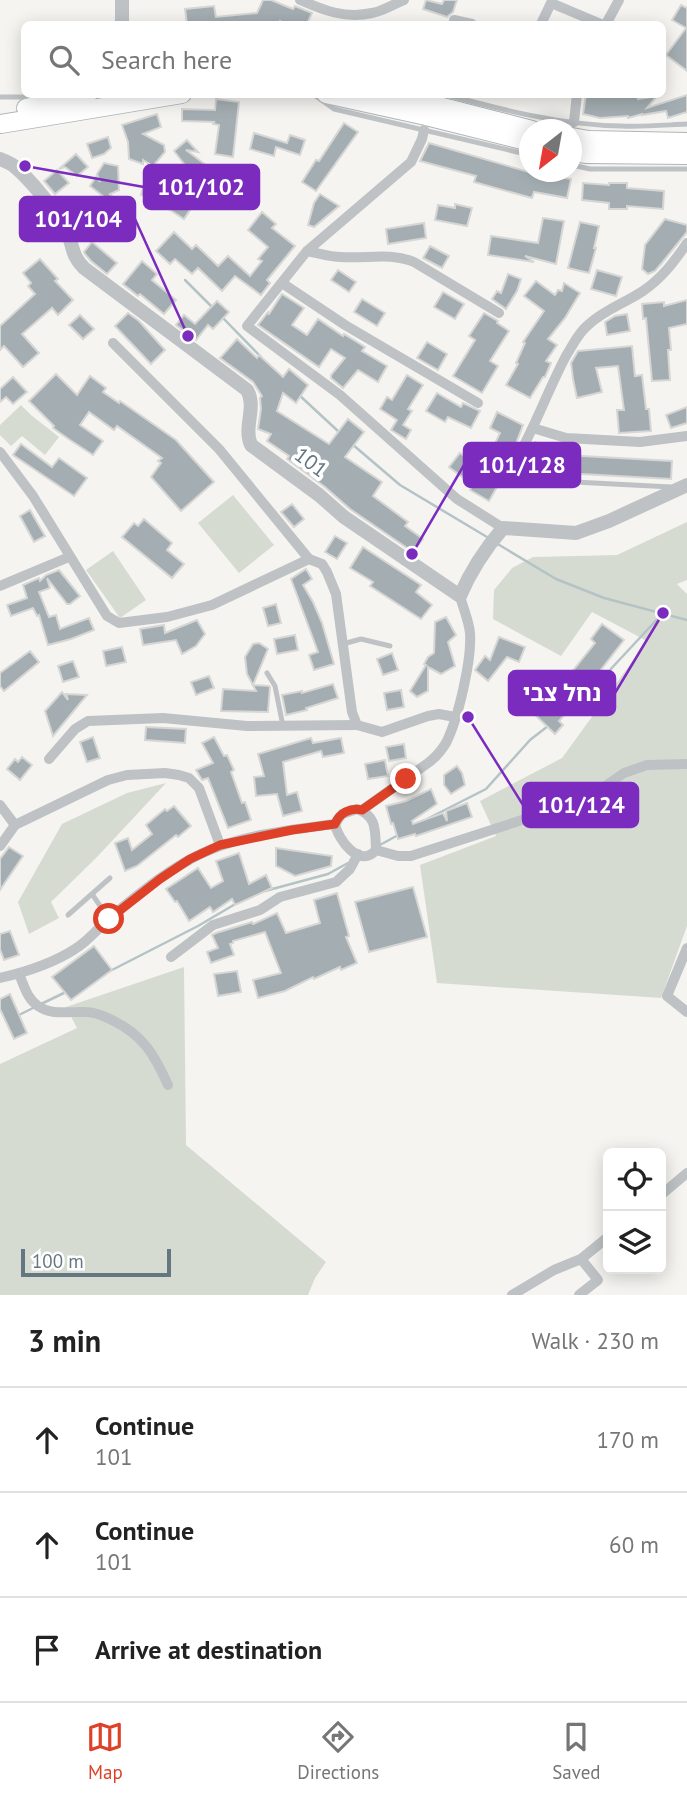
<!DOCTYPE html>
<meta charset="utf-8">
<style>
:root{--surface:#fff;--page:#f6f6f6;--text:#222;--muted:#767676;--line:#e0e0e0;--accent:#de4128}
body{margin:0;font-family:"PT Sans","Noto Sans Hebrew",sans-serif;background:var(--page);color:var(--text)}
.controls{position:absolute;right:21px;bottom:21px;display:grid;overflow:hidden;border-radius:10px;box-shadow:0 4px 18px #0003}
.controls button{width:63px;height:63px;display:grid;place-items:center;padding:0;border:0;border-bottom:2px solid var(--line);background:var(--surface);color:var(--text);font:35px sans-serif}
.compass{position:absolute;left:519px;top:119px;width:63px;height:63px;border-radius:50%;background:var(--surface);box-shadow:0 4px 18px #0003;rotate:211deg}
.scale{position:absolute;left:21px;bottom:18px;width:150px;box-sizing:border-box;padding-left:7px;border:4px solid #647781;border-top:0;font-size:19px;line-height:24px;white-space:nowrap;color:#647781;-webkit-text-stroke:5px #fff;paint-order:stroke}
.stop{position:absolute;width:21px;height:21px;margin:-16px;border:5px solid #de4128;border-radius:50%;background:#fff}
.stop.end{background:#de4128;border-color:#fff;box-shadow:0 2px 7px #0008}
.list{margin:0;padding:0;list-style:none}
h2{display:flex;justify-content:space-between;align-items:center;height:91px;margin:0;padding:0 28px;font-size:30px}
h2 small{font-size:23px;font-weight:400;color:var(--muted)}
.list li{display:grid;grid-template-columns:46px 1fr auto;gap:21px;align-items:center;box-sizing:border-box;height:105px;padding:0 28px;border-top:2px solid var(--line)}
.list b{display:block;font-size:26px;white-space:nowrap}
.list p{margin:0;font-size:23px;white-space:nowrap;color:var(--muted)}
.list em{font-size:23px;font-style:normal;color:var(--muted)}
.icon{flex:none;width:38px;height:38px;fill:none;stroke:currentColor;stroke-width:2;stroke-linecap:round;stroke-linejoin:round}
.map{position:relative;flex:none;width:687px;height:1295px;overflow:hidden}
.search{position:absolute;background:var(--surface);box-shadow:0 4px 18px #0003;left:21px;right:21px;top:21px;height:77px;display:flex;align-items:center;gap:18px;box-sizing:border-box;padding:0 24px;border-radius:10px;color:var(--muted);font-size:26px}
.sheet{height:406px;background:var(--surface)}
nav{display:flex;justify-content:space-around;align-items:center;box-sizing:border-box;height:98px;border-top:2px solid var(--line);background:var(--surface);font-size:19px;color:var(--muted)}
nav a{display:grid;justify-items:center;gap:4px}
nav .on{color:var(--accent)}
.map>svg:first-child{display:block}
.green{fill:#d6dbd2}
.lines{fill:none;stroke-linecap:round;stroke-linejoin:round}
.stream{stroke:#b4c3c5;stroke-width:2.5}
.building{fill:#a4aeb2;stroke:#d6d6d4;stroke-width:2}
.trunk-casing{stroke:#b1b5b8;stroke-width:20}
.service{stroke:#bec2c5;stroke-width:5}
.minor{stroke:#bec2c5;stroke-width:10}
.tertiary{stroke:#bec2c5;stroke-width:14}
.trunk{stroke:#fff;stroke-width:18}
.route{stroke:#de4128;stroke-width:9}
.labels{text-anchor:middle;dominant-baseline:central;stroke-width:7;stroke-linejoin:round;paint-order:stroke}
.street-label{font-size:21px;fill:#647781;stroke:#fff}
.leader{fill:none;stroke:#7b2cbf;stroke-width:2.5}
.callout-dot{fill:#7b2cbf;stroke:#fff;stroke-width:2.5}
.callout{fill:#7b2cbf;stroke:#7b2cbf;stroke-width:2.5}
.callout-label{font-size:23px;text-anchor:middle;font-weight:bold;fill:#fff}
</style>
<div class="map">
<svg width="687" height="1295" viewBox="0 0 687 1295">
<rect width="100%" height="100%" fill="#f5f4f1"/>
<g class="green">
<polygon points="21,405 31,415 59,437 45,455 22,436 11,446 0,435 0,425"/>
<polygon points="233,495 274,545 239,573 198,523"/>
<polygon points="687,522 687,580 677,584 687,594 687,926 661,998 437,983 420,865 496,836 480,801 562,758 647,641 592,612 561,656 493,619 494,590 512,568 533,557 617,555"/>
<polygon points="113,551 146,600 120,618 86,570"/>
<polygon points="166,783 98,856 51,902 59,918 29,934 18,902 62,824 127,793"/>
<polygon points="184,967 186,1145 326,1262 315,1278 308,1295 0,1295 0,1064 77,1028 66,1007"/>
</g>
<g class="lines">
<g class="stream">
<polyline points="185,280 212,307"/>
<polyline points="222,317 261,357"/>
<polyline points="298,394 339,432"/>
<polyline points="352,444 400,485 487,537"/>
<polyline points="496,543 556,579 604,598 687,620"/>
<polyline points="564,714 581,701 663,613"/>
<polyline points="427,819 486,789 530,740 548,726"/>
<polyline points="378,846 400,834"/>
<polyline points="265,891 328,874 348,863"/>
<polyline points="110,971 198,926 237,903"/>
<polyline points="41,1004 66,992"/>
<polyline points="19,1015 35,1007"/>
</g>
</g>
<g class="building">
<polygon points="263,0 271,0 293,9 295,6 312,13 307,24 287,24 280,21 278,24 187,24 185,9 214,6 216,17 257,13"/>
<polygon points="426,0 442,4 444,0 457,0 453,12 447,17 423,9"/>
<polygon points="681,5 687,8 687,71 666,55 686,28 672,20"/>
<polygon points="586,94 637,94 638,99 657,96 647,108 687,95 687,112 668,118 666,111 642,115 642,114 628,118 628,116 600,118 583,114"/>
<polygon points="216,99 239,102 233,157 215,154 219,125 213,124 214,122 182,121 182,109 215,110"/>
<polygon points="157,114 161,127 143,134 164,145 165,152 153,166 143,160 143,164 129,159 128,142 122,125"/>
<polygon points="344,123 358,132 316,191 302,182 316,160 319,161"/>
<polygon points="254,133 287,143 290,135 305,140 300,155 276,147 274,156 250,149"/>
<polygon points="108,137 111,148 104,154 92,158 87,144"/>
<polygon points="187,140 198,152 186,150 223,178 214,190 192,174 174,151"/>
<polygon points="429,143 546,177 547,175 571,179 567,198 534,192 532,198 474,182 476,176 420,161"/>
<polygon points="76,154 88,167 77,176 65,167 59,169"/>
<polygon points="104,163 118,166 119,190 110,194 119,204 117,207 90,186 96,177 100,182 97,174"/>
<polygon points="57,170 69,183 55,194 44,181"/>
<polygon points="145,180 172,187 170,194 192,207 184,219 167,208 170,203 141,195"/>
<polygon points="583,183 609,185 609,183 627,183 627,188 664,191 663,209 627,206 627,209 609,209 609,203 582,200"/>
<polygon points="320,194 339,206 314,227 308,225 314,203"/>
<polygon points="455,204 472,208 467,226 435,220 438,205 455,208"/>
<polygon points="262,212 276,224 272,228 295,246 267,280 270,283 261,295 235,276 222,291 198,268 192,274 175,259 170,264 156,251 174,232 192,249 196,245 218,266 228,256 250,276 262,261 258,259 268,247 248,230"/>
<polygon points="120,215 138,224 132,236 113,226"/>
<polygon points="543,218 564,221 556,264 525,256 534,262 488,255 491,236 538,243"/>
<polygon points="665,219 687,225 687,232 661,264 655,271 648,274 642,269 645,245"/>
<polygon points="580,222 599,226 594,248 596,248 589,273 568,268"/>
<polygon points="424,223 426,238 388,244 386,229"/>
<polygon points="92,242 117,263 107,274 91,261 85,254 84,252"/>
<polygon points="430,246 449,256 442,268 423,258"/>
<polygon points="40,259 58,279 55,281 73,300 58,315 52,308 22,334 39,353 23,367 4,346 0,350 0,326 35,294 28,286 31,283 23,273"/>
<polygon points="142,261 157,274 152,280 176,300 164,314 140,294 138,296 123,284"/>
<polygon points="338,270 356,282 349,292 331,280"/>
<polygon points="597,270 622,277 616,296 591,289"/>
<polygon points="508,274 521,279 517,291 506,309 492,299 497,291 501,293"/>
<polygon points="536,281 555,295 558,290 562,291 564,283 580,293 565,318 548,339 557,345 546,361 551,363 545,377 543,377 530,398 506,385 518,364 516,363 525,343 523,342 544,311 524,296"/>
<polygon points="443,292 464,304 455,319 434,307"/>
<polygon points="282,294 304,308 292,325 307,335 318,319 343,336 344,334 365,347 362,351 387,366 378,382 358,370 343,388 331,378 331,375 345,358 331,349 319,367 258,325 268,312 269,314"/>
<polygon points="362,299 385,313 377,326 354,312"/>
<polygon points="687,300 687,324 669,328 671,350 668,350 670,380 652,381 646,318 643,319 642,304 664,302 664,306"/>
<polygon points="217,301 229,312 213,329 208,325 196,340 176,325 184,315 195,324"/>
<polygon points="128,313 139,321 165,350 151,364 115,326"/>
<polygon points="484,313 498,321 497,323 509,331 490,361 498,366 482,393 453,376 475,340 469,336"/>
<polygon points="627,314 630,331 607,335 605,322 615,316"/>
<polygon points="80,315 94,329 83,339 69,325"/>
<polygon points="237,339 257,358 259,355 283,377 289,369 308,385 296,403 283,393 277,411 329,444 348,419 364,432 345,457 382,482 373,496 408,522 405,526 423,539 413,552 350,509 325,487 287,459 289,456 267,441 271,434 258,429 261,409 260,398 262,396 253,382 220,358"/>
<polygon points="427,342 447,354 438,370 417,358"/>
<polygon points="632,346 635,376 642,375 646,409 649,409 651,431 619,433 617,410 624,410 618,366 596,368 602,392 577,398 573,379 571,363 578,351"/>
<polygon points="56,374 77,395 90,376 106,388 103,392 119,403 120,401 176,440 214,482 181,511 151,477 161,463 158,461 162,458 117,426 114,430 89,412 80,425 103,441 93,455 70,440 53,428 54,426 29,401"/>
<polygon points="407,375 423,385 408,409 412,411 403,425 411,430 406,439 391,430 397,420 380,409 387,397 392,400"/>
<polygon points="13,377 27,392 13,404 6,397 0,402 0,389"/>
<polygon points="437,393 461,407 463,403 480,411 471,428 448,417 445,422 426,411"/>
<polygon points="687,407 687,423 671,428 666,415"/>
<polygon points="497,412 523,425 514,449 518,456 523,457 527,455 535,442 546,447 535,468 509,456 506,462 490,454 500,433 490,428"/>
<polygon points="21,444 52,467 59,458 87,478 74,496 13,455"/>
<polygon points="460,453 482,469 483,467 502,478 489,501 470,490 473,485 449,467"/>
<polygon points="564,455 672,461 671,479 563,473"/>
<polygon points="292,504 304,519 294,527 281,512"/>
<polygon points="30,510 45,536 34,542 20,516"/>
<polygon points="144,519 172,543 167,550 184,564 172,578 122,537 134,523 138,526"/>
<polygon points="335,536 347,543 337,559 325,552"/>
<polygon points="363,547 421,585 416,592 432,605 421,619 370,586 373,582 350,568"/>
<polygon points="306,569 312,579 303,585 313,602 322,623 334,664 314,670 309,655 318,652 291,579"/>
<polygon points="59,570 80,596 70,604 67,604 47,578 50,588 39,592 49,617 56,615 60,629 89,618 94,630 71,639 48,645 39,615 37,616 33,608 11,616 7,605 27,598 23,585 39,578 40,581 46,575"/>
<polygon points="276,604 281,623 268,626 263,608"/>
<polygon points="446,617 456,635 448,642 455,666 441,674 428,667 428,691 417,697 410,691 426,665 424,664 428,657 434,653 435,622"/>
<polygon points="197,620 205,634 196,646 182,654 176,640 143,645 140,629 164,625 165,633"/>
<polygon points="602,624 624,640 578,699 559,721 563,725 555,734 531,711 539,703 545,708 570,680 567,678 595,643 591,639"/>
<polygon points="295,635 298,650 277,654 274,639"/>
<polygon points="499,637 525,647 519,662 507,657 488,681 475,670 485,656 490,660"/>
<polygon points="259,643 268,649 253,685 269,686 270,687 268,712 221,711 223,689 256,691 247,674 245,657 253,644"/>
<polygon points="122,647 126,662 106,666 103,651"/>
<polygon points="30,651 39,662 4,691 0,686 0,673"/>
<polygon points="392,653 398,670 383,675 377,659"/>
<polygon points="73,661 79,677 63,682 58,666"/>
<polygon points="209,676 214,688 196,695 191,682"/>
<polygon points="333,684 338,698 306,708 307,710 286,715 282,695 302,691 302,693"/>
<polygon points="401,690 404,707 387,710 384,693"/>
<polygon points="62,692 68,700 66,694 87,695 53,736 45,711"/>
<polygon points="146,727 186,729 185,743 145,740"/>
<polygon points="93,737 100,758 87,762 80,742"/>
<polygon points="214,737 224,756 227,755 234,770 231,772 242,803 245,802 251,820 228,828 208,778 202,780 196,770 213,763 202,743"/>
<polygon points="311,738 313,743 341,738 344,753 323,757 321,751 283,762 287,795 297,792 302,811 283,816 277,794 256,796 254,777 264,776 258,754"/>
<polygon points="404,744 406,758 389,761 386,747"/>
<polygon points="22,757 32,765 20,780 7,769 15,759 18,762"/>
<polygon points="385,760 388,776 368,779 365,764"/>
<polygon points="457,766 462,773 465,785 451,794 444,785 444,775"/>
<polygon points="431,789 437,804 412,821 413,824 443,813 447,821 446,811 467,803 472,817 416,836 415,834 398,839 393,823 391,824 386,806 406,801"/>
<polygon points="174,806 191,826 178,837 176,835 137,866 125,871 115,843 128,838 132,850 152,834 146,825 165,809 167,811"/>
<polygon points="9,847 23,856 0,890 0,859"/>
<polygon points="276,848 332,856 331,866 295,876 276,866"/>
<polygon points="239,853 249,884 266,875 272,888 235,905 232,899 213,912 210,907 189,921 177,901 175,902 166,889 198,868 211,888 223,881 216,861"/>
<polygon points="413,887 427,937 369,952 355,902"/>
<polygon points="337,893 349,936 346,937 357,963 341,970 340,967 314,979 313,977 285,991 258,998 253,980 281,973 265,932 233,941 233,943 230,944 234,955 211,963 207,952 218,948 212,935 216,933 252,922 253,924 277,913 286,933 320,923 314,900"/>
<polygon points="10,931 19,955 4,960 0,949 0,934"/>
<polygon points="94,946 112,970 71,1000 52,977"/>
<polygon points="237,971 241,992 218,996 214,974"/>
<polygon points="10,994 27,1033 14,1039 0,1009 0,999"/>
</g>
<g class="lines">
<defs>
<g id="trunk">
<polyline points="326,94 426,116 530,142"/>
<polyline points="392,94 532,130"/>
<polyline points="26,108 88,94"/>
<polyline points="1,124 182,94"/>
<polyline points="572,137 589,140 687,142"/>
<polyline points="572,152 587,154 687,155"/>
</g>
</defs>
<use href="#trunk" class="trunk-casing"/>
<g class="service">
<polyline points="313,94 334,109 530,155"/>
<path d="M444 94C502 110 561 125 621 126 643 127 665 125 687 124"/>
<polyline points="0,97 24,97 33,94"/>
<polyline points="572,165 590,169 687,169"/>
<polyline points="536,480 671,487"/>
<polyline points="343,644 361,639 390,646"/>
<polyline points="267,673 275,686 283,726"/>
<polyline points="92,894 109,919"/>
<polyline points="68,915 110,878"/>
</g>
<g class="minor">
<path d="M300 0C323 10 345 19 372 13 383 11 394 4 404 0"/>
<polyline points="454,20 472,24"/>
<polyline points="541,24 551,3 601,24"/>
<polyline points="606,24 619,0"/>
<polyline points="574,122 577,94"/>
<polyline points="424,130 422,139 411,162 307,251 247,326 340,395 457,499 503,528"/>
<path d="M307 251C318 253 330 257 341 257 366 259 390 252 414 262L499 313"/>
<polyline points="282,283 345,325 478,403"/>
<polyline points="113,343 219,449 309,559 322,564 327,572 336,594 352,712 357,725 382,732 428,716 439,714 455,717"/>
<polyline points="533,428 566,438 640,442 687,436"/>
<path d="M522 449C538 419 550 386 566 356 573 345 578 333 588 325 604 310 625 303 643 291 662 278 674 262 687 243"/>
<polyline points="0,452 33,496 107,616 119,623 167,617 212,605 309,559"/>
<polyline points="0,586 69,557"/>
<polyline points="49,759 75,729 88,721 163,718 247,726 357,725"/>
<polyline points="0,805 15,825"/>
<path d="M357 809C377 816 375 830 376 850 360 869 338 840 335 824L342 814Z"/>
<path d="M362 810 428 763C435 758 441 751 446 743 458 719 472 660 470 633 469 621 463 608 460 596"/>
<polyline points="0,846 15,825 108,780 127,775 165,773 179,775 189,778 199,788 220,845"/>
<polyline points="376,850 398,856 411,856 550,811 601,789 624,773 647,765 687,764"/>
<polyline points="687,948 667,996 687,1012"/>
<polyline points="171,957 213,925 260,910 280,897 336,882 350,869 358,854"/>
<path d="M19 974C24 985 27 999 38 1006 52 1016 70 1011 86 1012 95 1012 104 1016 112 1020 143 1035 154 1054 168 1085"/>
<path d="M0 978C26 972 52 964 75 949 87 942 97 930 107 920 132 899 160 876 189 860 230 836 288 830 335 824"/>
<polyline points="661,1195 687,1173"/>
<polyline points="512,1295 554,1270 581,1259 608,1237"/>
<polyline points="579,1295 598,1280 581,1259"/>
</g>
<g class="tertiary">
<polyline points="122,0 122,24"/>
<path d="M0 159C5 161 10 163 14 166 30 179 57 212 66 230 74 245 70 254 84 268L247 390C257 407 243 427 251 445L319 495 344 517 460 596C471 570 485 549 503 528L576 533 609 521 687 485"/>
</g>
<use href="#trunk" class="trunk"/>
</g>
<g class="lines">
<path class="route" d="M109 919 160 879 190 859 220 845 292 830 335 824C339 813 351 807 362 810L406 779"/>
</g>
<g class="labels">
<g class="street-label">
<text transform="translate(311 462) rotate(37)">101</text>
</g>
</g>
<path class="leader" d="M25 166L144 187M188 336L135 219M412 554L464 465M663 613L615 693M468 717L523 805"/>
<g class="callout-dot">
<circle cx="25" cy="166" r="7"/>
<circle cx="188" cy="336" r="7"/>
<circle cx="412" cy="554" r="7"/>
<circle cx="663" cy="613" r="7"/>
<circle cx="468" cy="717" r="7"/>
</g>
<g class="callout">
<rect x="144" y="165" width="115" height="44" rx="7"/>
<rect x="20" y="197" width="115" height="44" rx="7"/>
<rect x="464" y="443" width="116" height="44" rx="7"/>
<rect x="509" y="671" width="106" height="44" rx="7"/>
<rect x="523" y="783" width="115" height="44" rx="7"/>
</g>
<g class="callout-label">
<text x="201" y="195">101/102</text>
<text x="78" y="227">101/104</text>
<text x="522" y="473">101/128</text>
<text x="562" y="701">נחל צבי</text>
<text x="581" y="813">101/124</text>
</g>
</svg>
<div class="controls">
<button><svg class="icon" aria-label="locate" viewBox="0 0 24 24"><circle cx="12" cy="12" r="6"/><path d="M12 2v4M12 18v4M2 12h4M18 12h4"/></svg></button>
<button><svg class="icon" aria-label="layers" viewBox="0 0 24 24"><path d="M12 4l9 5-9 5-9-5zM3 14l9 5 9-5"/></svg></button>
</div>
<svg class="compass" viewBox="-18 -18 36 36"><path d="M0-13l5 13h-10z" fill="#e53935"/><path d="M0 13l5-13h-10z" fill="#767676"/></svg>
<div class="scale">100 m</div>
<div class="stop" style="left:109px;top:919px"></div>
<div class="stop end" style="left:406px;top:779px"></div>
<div class="search"><svg class="icon" aria-label="search" viewBox="0 0 24 24"><circle cx="10" cy="10" r="6"/><path d="M15 15l6 6"/></svg>Search here</div>
</div>
<section class="sheet">
<h2>3 min<small>Walk · 230 m</small></h2>
<ul class="list">
<li><svg class="icon" aria-label="ahead" viewBox="0 0 24 24"><path d="M12 20V5M6 11l6-6 6 6"/></svg><div><b>Continue</b><p>101</p></div><em>170 m</em></li>
<li><svg class="icon" aria-label="ahead" viewBox="0 0 24 24"><path d="M12 20V5M6 11l6-6 6 6"/></svg><div><b>Continue</b><p>101</p></div><em>60 m</em></li>
<li><svg class="icon" aria-label="arrive" viewBox="0 0 24 24"><path d="M6 21V4h12l-3 4 3 4H6"/></svg><div><b>Arrive at destination</b></div></li>
</ul>
</section>
<nav>
<a class="on"><svg class="icon" aria-label="map" viewBox="0 0 24 24"><path d="M3 6l6-2 6 2 6-2v14l-6 2-6-2-6 2zM9 4v14M15 6v14"/></svg>Map</a>
<a><svg class="icon" aria-label="directions" viewBox="0 0 24 24"><path d="M12 3l9 9-9 9-9-9zM9 14v-3h6M13 9l2 2-2 2"/></svg>Directions</a>
<a><svg class="icon" aria-label="saved" viewBox="0 0 24 24"><path d="M7 4h10v16l-5-4-5 4z"/></svg>Saved</a>
</nav>
